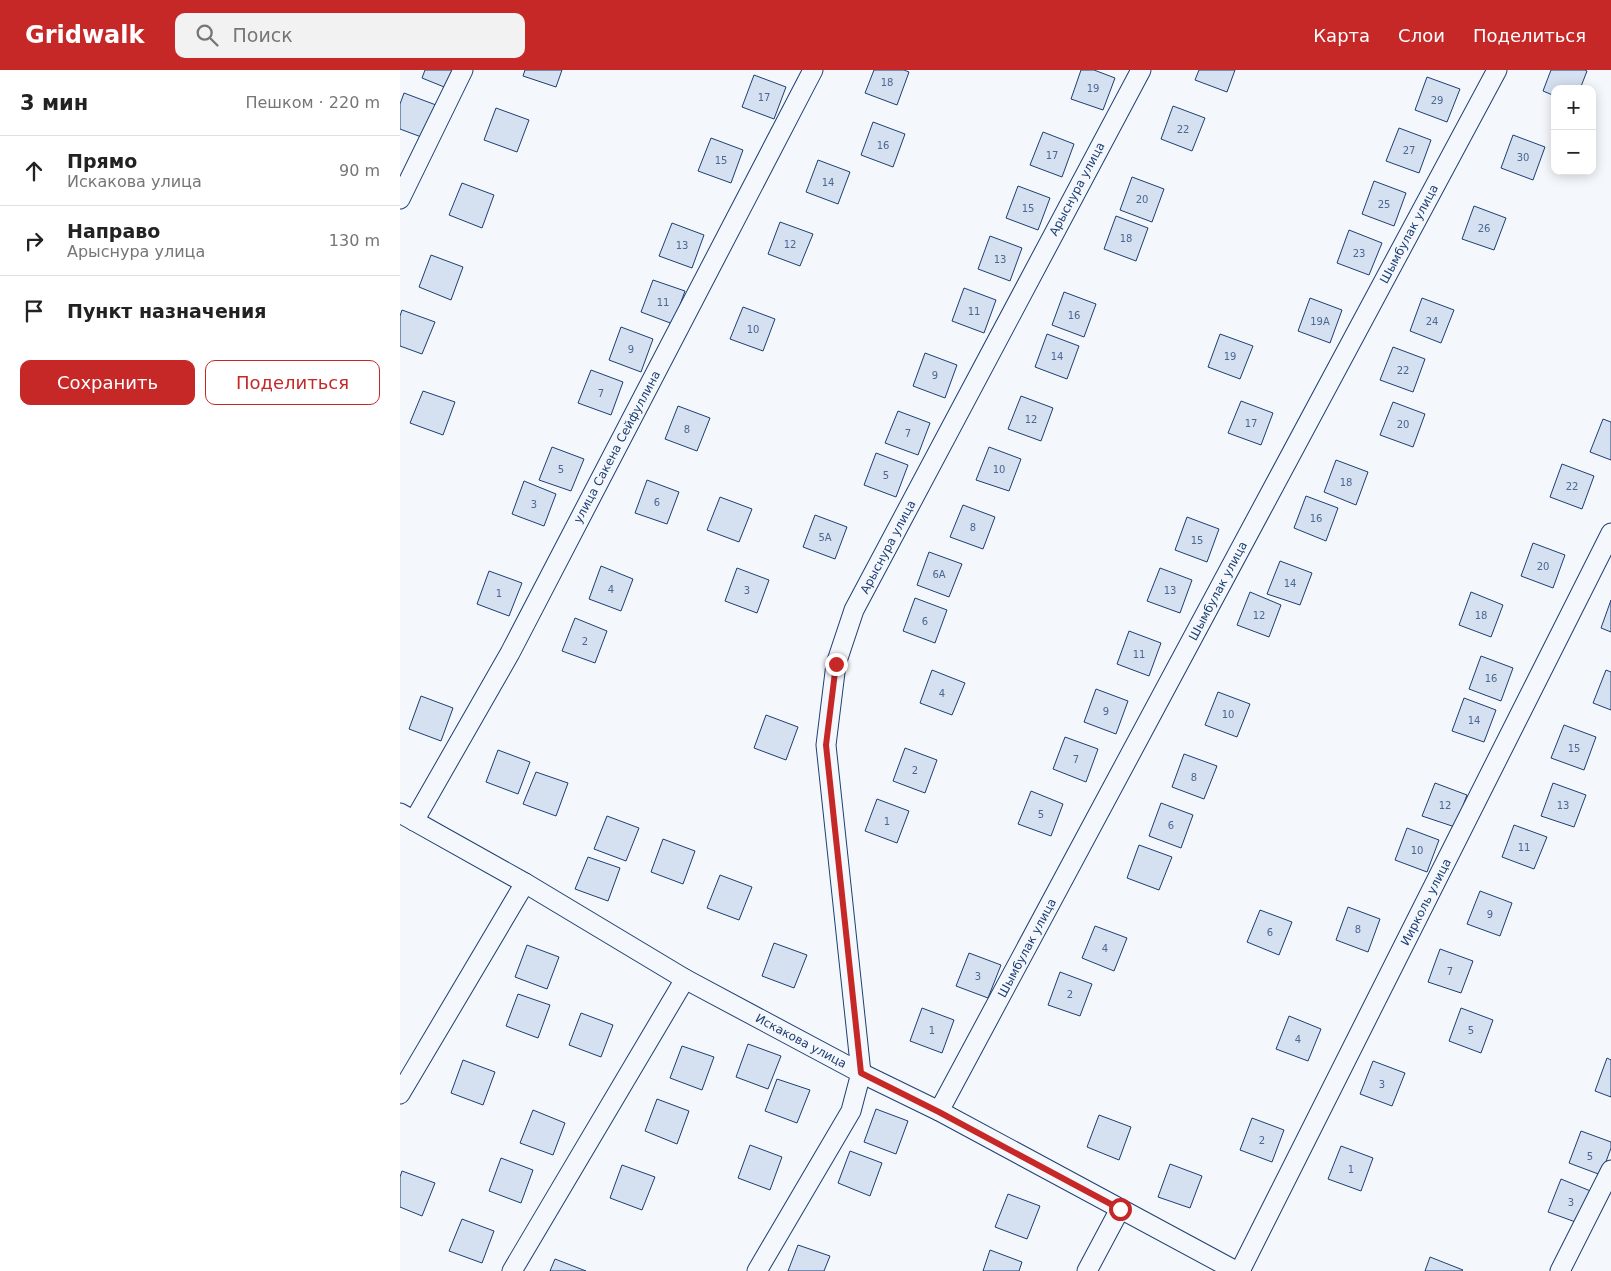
<!DOCTYPE html>
<html lang="ru">
<meta charset="utf-8">
<style>
:root{--surface:#fff;--page:#f2f2f2;--text:#222;--muted:#767676;--line:#e0e0e0;--accent:#c62828}
body{margin:0;font-family:"DejaVu Sans",sans-serif;background:var(--page);color:var(--text)}
.controls{position:absolute;right:15px;top:15px;display:grid;overflow:hidden;border-radius:10px;box-shadow:0 2px 12px #0003}
.controls button{width:45px;height:45px;display:grid;place-items:center;padding:0;border:0;border-bottom:1px solid var(--line);background:var(--surface);color:var(--text);font:25px sans-serif}
.stop{position:absolute;width:15px;height:15px;margin:-11px;border:4px solid #c62828;border-radius:50%;background:#fff}
.stop.end{background:#c62828;border-color:#fff;box-shadow:0 1px 5px #0008}
.list{margin:0;padding:0;list-style:none}
h2{display:flex;justify-content:space-between;align-items:center;height:65px;margin:0;padding:0 20px;font-size:21px}
h2 small{font-size:16px;font-weight:400;color:var(--muted)}
.list li{display:grid;grid-template-columns:32px 1fr auto;gap:15px;align-items:center;box-sizing:border-box;height:70px;padding:0 20px;border-top:1px solid var(--line)}
.list b{display:block;font-size:19px;white-space:nowrap}
.list p{margin:0;font-size:16px;white-space:nowrap;color:var(--muted)}
.list em{font-size:16px;font-style:normal;color:var(--muted)}
.actions{display:flex;gap:10px;padding:15px 20px}
.actions a{flex:1;padding:11px 0;border:1px solid var(--accent);border-radius:10px;text-align:center;font-size:18px;color:var(--accent)}
.actions .main{background:var(--accent);color:#fff}
.icon{flex:none;width:28px;height:28px;fill:none;stroke:currentColor;stroke-width:2;stroke-linecap:round;stroke-linejoin:round}
.map{position:relative;flex:none;width:1211px;height:1201px;overflow:hidden}
header{display:flex;align-items:center;gap:30px;box-sizing:border-box;height:70px;padding:0 25px;background:var(--accent);color:#fff}
header strong{font-size:24px}
nav{display:flex;gap:28px;margin-inline-start:auto;font-size:18px}
.search{width:350px;height:45px;background:var(--page);display:flex;align-items:center;gap:12px;box-sizing:border-box;padding:0 18px;border-radius:10px;color:var(--muted);font-size:19px}
main{display:flex}
aside{flex:1;background:var(--surface)}
.map>svg:first-child{display:block}
.building{fill:#d5e0f0;stroke:#1d3f73}
.lines{fill:none;stroke-linecap:round;stroke-linejoin:round}
.street-casing{stroke:#1d3f73;stroke-width:21}
.street{stroke:#f4f7fb;stroke-width:19}
.route{stroke:#c62828;stroke-width:6}
.labels{text-anchor:middle;dominant-baseline:central;stroke-width:4;stroke-linejoin:round;paint-order:stroke}
.number-label{font-size:10px;fill:#4b6792}
.street-label{font-size:12px;fill:#1d3f73;stroke:#f4f7fb}
</style>
<header>
<strong>Gridwalk</strong>
<div class="search"><svg class="icon" aria-label="search" viewBox="0 0 24 24"><circle cx="10" cy="10" r="6"/><path d="M15 15l6 6"/></svg>Поиск</div>
<nav><a>Карта</a><a>Слои</a><a>Поделиться</a></nav>
</header>
<main>
<aside>
<h2>3 мин<small>Пешком · 220 m</small></h2>
<ul class="list">
<li><svg class="icon" aria-label="ahead" viewBox="0 0 24 24"><path d="M12 20V5M6 11l6-6 6 6"/></svg><div><b>Прямо</b><p>Искакова улица</p></div><em>90 m</em></li>
<li><svg class="icon" aria-label="right" viewBox="0 0 24 24"><path d="M7 20v-9h11M14 6l5 5-5 5"/></svg><div><b>Направо</b><p>Арыснура улица</p></div><em>130 m</em></li>
<li><svg class="icon" aria-label="arrive" viewBox="0 0 24 24"><path d="M6 21V4h12l-3 4 3 4H6"/></svg><div><b>Пункт назначения</b></div></li>
</ul>
<div class="actions"><a class="main">Сохранить</a><a>Поделиться</a></div>
</aside>
<div class="map">
<svg width="1211" height="1201" viewBox="0 0 1211 1201">
<rect width="100%" height="100%" fill="#f4f7fb"/>
<g class="building">
<polygon points="25,0 62,0 54,21 22,8"/>
<polygon points="125,0 162,0 156,17 123,6"/>
<polygon points="474,0 504,0 509,2 497,35 465,23"/>
<polygon points="681,0 694,0 715,8 703,40 671,29"/>
<polygon points="799,0 835,0 827,22 795,10"/>
<polygon points="1151,0 1185,0 1187,1 1180,19 1155,19 1155,26 1143,21"/>
<polygon points="354,5 386,17 374,49 342,37"/>
<polygon points="1027,7 1060,19 1047,52 1015,40"/>
<polygon points="4,23 36,35 24,68 0,59 0,34"/>
<polygon points="773,36 805,48 792,81 761,69"/>
<polygon points="96,38 129,50 117,82 84,70"/>
<polygon points="473,52 505,64 493,97 461,85"/>
<polygon points="999,58 1031,70 1019,103 986,91"/>
<polygon points="643,62 674,74 662,107 630,95"/>
<polygon points="1113,65 1145,77 1133,110 1101,98"/>
<polygon points="311,68 343,80 331,113 298,101"/>
<polygon points="418,90 450,102 438,134 406,122"/>
<polygon points="732,107 764,119 752,152 720,140"/>
<polygon points="974,111 1006,123 994,156 962,144"/>
<polygon points="62,113 94,125 82,158 49,145"/>
<polygon points="618,116 650,128 638,160 606,148"/>
<polygon points="1074,136 1106,148 1094,180 1062,169"/>
<polygon points="716,146 748,158 736,191 704,179"/>
<polygon points="380,152 413,164 400,196 368,184"/>
<polygon points="272,153 304,165 292,198 259,186"/>
<polygon points="949,160 982,173 969,205 937,193"/>
<polygon points="590,166 622,178 610,211 578,199"/>
<polygon points="31,185 63,197 51,230 19,217"/>
<polygon points="253,210 285,221 273,254 241,242"/>
<polygon points="564,218 596,230 584,263 552,251"/>
<polygon points="664,222 696,234 684,267 652,255"/>
<polygon points="910,228 942,240 930,273 898,261"/>
<polygon points="1022,228 1054,240 1041,273 1010,261"/>
<polygon points="343,237 375,249 363,281 330,269"/>
<polygon points="2,240 35,252 22,284 0,276 0,246"/>
<polygon points="221,257 253,269 241,302 209,290"/>
<polygon points="647,264 679,276 667,309 635,297"/>
<polygon points="820,264 853,276 840,309 808,297"/>
<polygon points="993,277 1025,289 1013,322 980,310"/>
<polygon points="525,283 557,295 545,328 513,316"/>
<polygon points="191,300 223,312 211,345 178,333"/>
<polygon points="23,321 55,332 43,365 10,353"/>
<polygon points="621,326 653,338 641,371 608,359"/>
<polygon points="841,331 873,343 861,375 828,363"/>
<polygon points="993,332 1025,344 1013,377 980,365"/>
<polygon points="278,336 310,348 297,381 265,369"/>
<polygon points="498,341 530,353 518,385 485,373"/>
<polygon points="1203,349 1211,352 1211,390 1190,382"/>
<polygon points="152,377 184,389 171,421 139,410"/>
<polygon points="589,377 621,389 609,421 576,410"/>
<polygon points="476,383 508,395 496,427 464,415"/>
<polygon points="936,390 968,402 956,435 924,422"/>
<polygon points="1162,394 1194,406 1182,439 1150,427"/>
<polygon points="247,410 279,422 267,454 235,443"/>
<polygon points="124,411 156,424 144,456 112,444"/>
<polygon points="906,426 938,438 926,471 894,458"/>
<polygon points="320,427 352,439 339,472 307,460"/>
<polygon points="563,435 595,447 583,479 550,467"/>
<polygon points="415,445 447,457 435,489 403,477"/>
<polygon points="787,447 819,459 807,492 775,480"/>
<polygon points="1133,473 1165,485 1153,518 1121,506"/>
<polygon points="529,482 562,494 549,527 517,515"/>
<polygon points="880,491 912,503 900,535 867,524"/>
<polygon points="201,496 233,509 221,541 189,529"/>
<polygon points="337,498 369,510 357,543 325,531"/>
<polygon points="760,498 792,510 780,543 747,531"/>
<polygon points="89,501 122,513 109,546 77,534"/>
<polygon points="850,522 881,535 869,567 837,555"/>
<polygon points="1071,522 1103,535 1091,567 1059,555"/>
<polygon points="515,528 547,540 535,573 503,561"/>
<polygon points="1211,530 1211,562 1201,558"/>
<polygon points="175,548 207,561 195,593 162,581"/>
<polygon points="729,561 761,573 749,606 717,594"/>
<polygon points="1081,586 1113,598 1101,631 1069,619"/>
<polygon points="532,600 565,613 552,645 520,633"/>
<polygon points="1206,600 1211,602 1211,640 1193,633"/>
<polygon points="696,619 728,631 716,664 684,652"/>
<polygon points="818,622 850,634 837,667 805,655"/>
<polygon points="21,626 53,638 41,671 9,659"/>
<polygon points="1064,628 1096,640 1084,672 1052,661"/>
<polygon points="366,645 398,657 386,690 354,678"/>
<polygon points="1164,655 1196,667 1184,700 1151,688"/>
<polygon points="665,667 698,679 686,712 653,699"/>
<polygon points="505,678 537,690 525,723 493,711"/>
<polygon points="98,680 130,692 118,724 86,712"/>
<polygon points="784,684 817,696 804,729 772,717"/>
<polygon points="136,702 168,713 156,746 123,734"/>
<polygon points="1035,713 1067,725 1055,757 1022,746"/>
<polygon points="1153,713 1186,725 1174,757 1141,746"/>
<polygon points="631,721 663,734 651,766 618,754"/>
<polygon points="477,729 509,741 497,773 465,761"/>
<polygon points="761,733 793,745 781,778 749,766"/>
<polygon points="207,746 239,758 226,791 194,779"/>
<polygon points="1114,755 1147,767 1134,799 1102,787"/>
<polygon points="1007,758 1039,770 1027,802 995,790"/>
<polygon points="263,769 295,781 283,814 251,802"/>
<polygon points="739,775 772,787 759,820 727,808"/>
<polygon points="188,787 220,798 208,831 175,819"/>
<polygon points="320,805 352,817 339,850 307,838"/>
<polygon points="1080,821 1112,833 1100,866 1067,854"/>
<polygon points="948,837 980,849 968,882 936,870"/>
<polygon points="860,840 892,852 879,885 847,872"/>
<polygon points="695,856 727,868 714,901 682,888"/>
<polygon points="374,873 407,885 394,918 362,906"/>
<polygon points="127,875 159,887 147,919 115,907"/>
<polygon points="1040,879 1073,891 1061,923 1028,912"/>
<polygon points="569,883 601,895 588,928 556,916"/>
<polygon points="660,902 692,914 680,946 648,935"/>
<polygon points="118,924 150,935 138,968 106,956"/>
<polygon points="522,938 554,950 542,983 510,971"/>
<polygon points="1061,938 1093,950 1081,983 1049,971"/>
<polygon points="181,943 213,955 201,987 169,975"/>
<polygon points="889,946 921,959 908,991 876,979"/>
<polygon points="348,974 381,986 368,1019 336,1007"/>
<polygon points="282,976 314,987 302,1020 270,1008"/>
<polygon points="1207,988 1211,990 1211,1027 1195,1021"/>
<polygon points="63,990 95,1002 83,1035 51,1023"/>
<polygon points="973,991 1005,1003 992,1036 960,1024"/>
<polygon points="377,1009 410,1020 397,1053 365,1041"/>
<polygon points="257,1029 289,1041 277,1074 245,1061"/>
<polygon points="476,1039 508,1051 496,1084 464,1072"/>
<polygon points="133,1040 165,1053 153,1085 120,1073"/>
<polygon points="699,1045 731,1057 719,1090 687,1077"/>
<polygon points="852,1048 884,1060 872,1092 840,1080"/>
<polygon points="1181,1061 1211,1072 1211,1078 1201,1105 1169,1093"/>
<polygon points="350,1075 382,1087 370,1120 338,1108"/>
<polygon points="941,1076 973,1088 961,1121 928,1109"/>
<polygon points="450,1081 482,1093 470,1126 438,1113"/>
<polygon points="101,1088 133,1100 121,1133 89,1121"/>
<polygon points="770,1094 802,1106 790,1138 758,1127"/>
<polygon points="222,1095 255,1107 242,1140 210,1128"/>
<polygon points="2,1101 35,1113 22,1146 0,1137 0,1107"/>
<polygon points="1161,1109 1193,1122 1181,1154 1148,1142"/>
<polygon points="608,1124 640,1136 627,1169 595,1157"/>
<polygon points="62,1149 94,1161 82,1193 49,1181"/>
<polygon points="398,1175 430,1186 424,1201 388,1201"/>
<polygon points="590,1180 622,1192 619,1201 583,1201"/>
<polygon points="1030,1187 1063,1200 1062,1201 1025,1201"/>
<polygon points="155,1189 186,1201 150,1201"/>
</g>
<g class="lines">
<defs>
<g id="street">
<polyline points="0,129 63,0"/>
<polyline points="0,743 125,813 285,909 461,1003 539,1041 836,1201"/>
<polyline points="14,751 110,583 413,0"/>
<polyline points="0,1024 125,813"/>
<polyline points="539,1041 1097,0"/>
<polyline points="112,1201 285,909"/>
<polyline points="357,1201 451,1041 461,1003 426,675 436,594 454,540 741,0"/>
<polyline points="687,1201 720,1139"/>
<polyline points="840,1201 1211,463"/>
<polyline points="1160,1201 1211,1100"/>
</g>
</defs>
<use href="#street" class="street-casing"/>
<use href="#street" class="street"/>
</g>
<g class="lines">
<polyline class="route" points="436,594 426,675 461,1003 539,1042 720,1139"/>
</g>
<g class="labels">
<g class="number-label">
<text x="487" y="12">18</text>
<text x="693" y="18">19</text>
<text x="364" y="27">17</text>
<text x="1037" y="30">29</text>
<text x="783" y="59">22</text>
<text x="483" y="75">16</text>
<text x="1009" y="80">27</text>
<text x="652" y="85">17</text>
<text x="1123" y="87">30</text>
<text x="321" y="90">15</text>
<text x="428" y="112">14</text>
<text x="742" y="129">20</text>
<text x="984" y="134">25</text>
<text x="628" y="138">15</text>
<text x="1084" y="158">26</text>
<text x="726" y="168">18</text>
<text x="390" y="174">12</text>
<text x="282" y="175">13</text>
<text x="959" y="183">23</text>
<text x="600" y="189">13</text>
<text x="263" y="232">11</text>
<text x="574" y="241">11</text>
<text x="674" y="245">16</text>
<text x="920" y="251">19А</text>
<text x="1032" y="251">24</text>
<text x="353" y="259">10</text>
<text x="231" y="279">9</text>
<text x="657" y="286">14</text>
<text x="830" y="286">19</text>
<text x="1003" y="300">22</text>
<text x="535" y="305">9</text>
<text x="201" y="323">7</text>
<text x="631" y="349">12</text>
<text x="851" y="353">17</text>
<text x="1003" y="354">20</text>
<text x="287" y="359">8</text>
<text x="508" y="363">7</text>
<text x="161" y="399">5</text>
<text x="599" y="399">10</text>
<text x="486" y="405">5</text>
<text x="946" y="412">18</text>
<text x="1172" y="416">22</text>
<text x="257" y="432">6</text>
<text x="134" y="434">3</text>
<text x="916" y="448">16</text>
<text x="573" y="457">8</text>
<text x="425" y="467">5А</text>
<text x="797" y="470">15</text>
<text x="1143" y="496">20</text>
<text x="539" y="504">6А</text>
<text x="890" y="513">14</text>
<text x="211" y="519">4</text>
<text x="347" y="520">3</text>
<text x="770" y="520">13</text>
<text x="99" y="523">1</text>
<text x="859" y="545">12</text>
<text x="1081" y="545">18</text>
<text x="525" y="551">6</text>
<text x="185" y="571">2</text>
<text x="739" y="584">11</text>
<text x="1091" y="608">16</text>
<text x="542" y="623">4</text>
<text x="706" y="641">9</text>
<text x="828" y="644">10</text>
<text x="1074" y="650">14</text>
<text x="1174" y="678">15</text>
<text x="676" y="689">7</text>
<text x="515" y="700">2</text>
<text x="794" y="707">8</text>
<text x="1045" y="735">12</text>
<text x="1163" y="735">13</text>
<text x="641" y="744">5</text>
<text x="487" y="751">1</text>
<text x="771" y="755">6</text>
<text x="1124" y="777">11</text>
<text x="1017" y="780">10</text>
<text x="1090" y="844">9</text>
<text x="958" y="859">8</text>
<text x="870" y="862">6</text>
<text x="705" y="878">4</text>
<text x="1050" y="901">7</text>
<text x="578" y="906">3</text>
<text x="670" y="924">2</text>
<text x="532" y="960">1</text>
<text x="1071" y="960">5</text>
<text x="898" y="969">4</text>
<text x="982" y="1014">3</text>
<text x="862" y="1070">2</text>
<text x="1190" y="1086">5</text>
<text x="951" y="1099">1</text>
<text x="1171" y="1132">3</text>
</g>
<g class="street-label">
<text transform="translate(677 119) rotate(-62)">Арыснура улица</text>
<text transform="translate(1009 164) rotate(-62)">Шымбулак улица</text>
<text transform="translate(217 377) rotate(-62)">улица Сакена Сейфуллина</text>
<text transform="translate(488 477) rotate(-62)">Арыснура улица</text>
<text transform="translate(818 521) rotate(-62)">Шымбулак улица</text>
<text transform="translate(1026 832) rotate(-63)">Иирколь улица</text>
<text transform="translate(627 878) rotate(-62)">Шымбулак улица</text>
<text transform="translate(401 971) rotate(28)">Искакова улица</text>
</g>
</g>
</svg>
<div class="controls">
<button>+</button>
<button>−</button>
</div>
<div class="stop" style="left:720px;top:1139px"></div>
<div class="stop end" style="left:436px;top:594px"></div>
</div>
</main>
